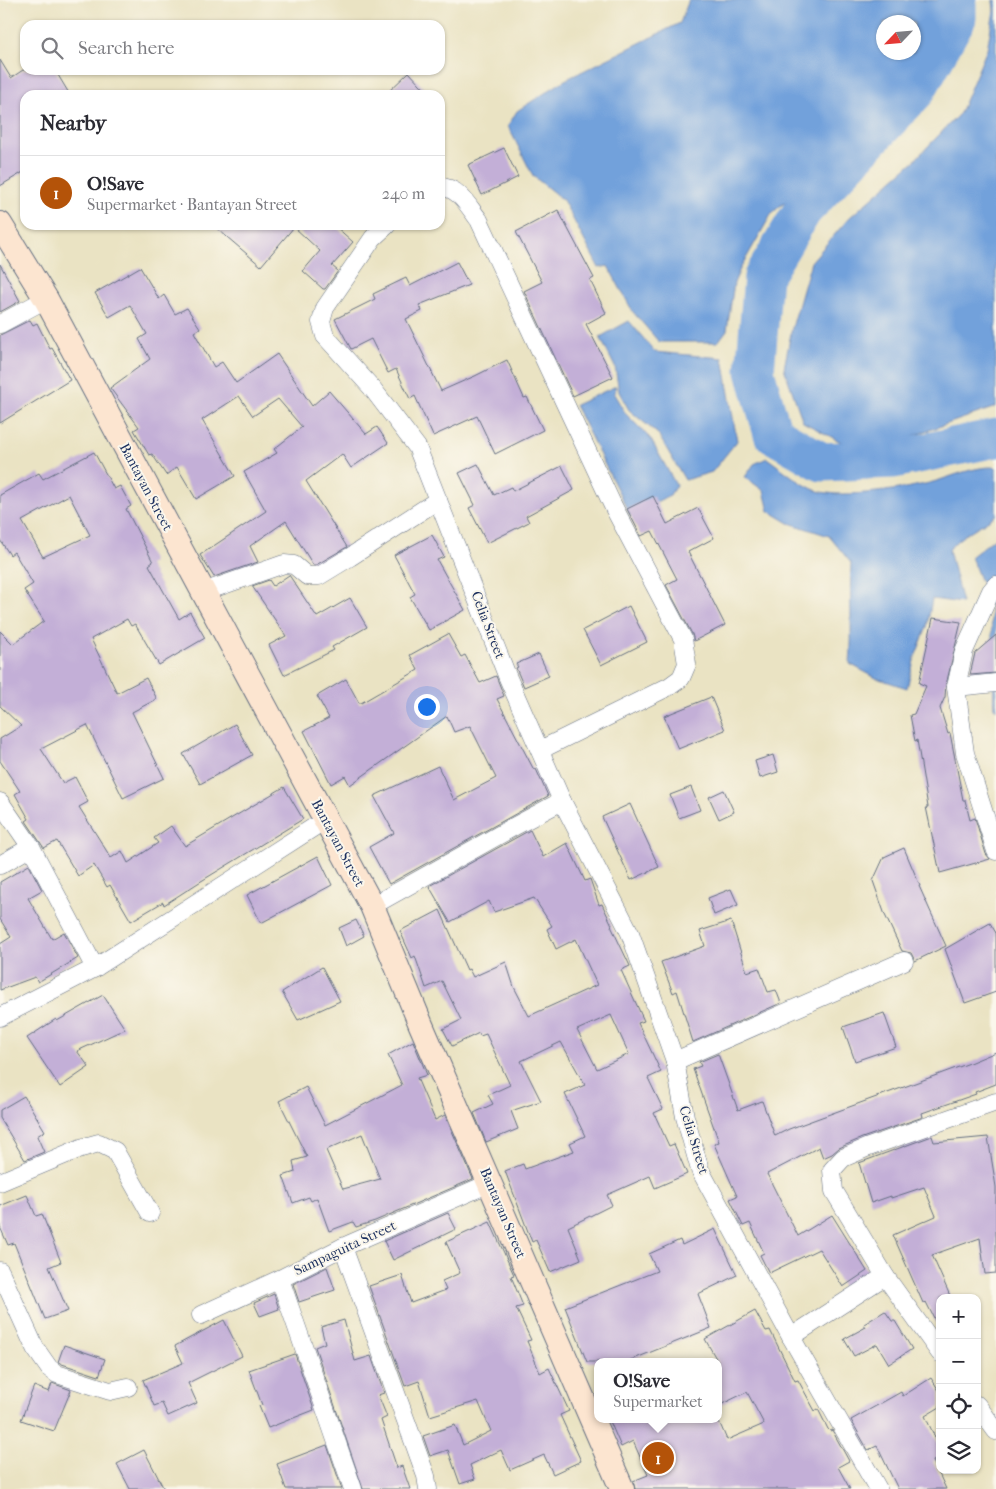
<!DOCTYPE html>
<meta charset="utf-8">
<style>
:root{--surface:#fff;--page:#f2f2f3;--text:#2b2b33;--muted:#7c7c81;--line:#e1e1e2;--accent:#b45309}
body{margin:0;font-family:"IM FELL French Canon",serif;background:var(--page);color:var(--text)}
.controls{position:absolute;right:15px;bottom:15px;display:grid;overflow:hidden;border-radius:10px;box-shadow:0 1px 4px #0004}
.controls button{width:45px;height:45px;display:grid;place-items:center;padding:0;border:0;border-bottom:1px solid var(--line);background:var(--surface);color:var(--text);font:25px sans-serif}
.compass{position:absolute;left:876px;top:15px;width:45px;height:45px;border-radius:50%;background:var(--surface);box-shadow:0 1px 4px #0004;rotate:244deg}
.you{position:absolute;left:426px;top:706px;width:18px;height:18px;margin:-12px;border:4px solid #fff;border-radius:50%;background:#1a73e8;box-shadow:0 0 0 8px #1a73e833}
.badge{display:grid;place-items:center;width:32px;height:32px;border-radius:50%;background:var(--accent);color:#fff;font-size:16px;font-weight:700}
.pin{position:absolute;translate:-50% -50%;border:2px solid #fff;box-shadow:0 1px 5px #0006}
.popup{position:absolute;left:594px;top:1358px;width:128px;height:65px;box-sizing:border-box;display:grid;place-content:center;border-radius:10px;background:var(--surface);filter:drop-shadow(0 1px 4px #0005);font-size:16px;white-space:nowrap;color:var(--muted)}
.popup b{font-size:19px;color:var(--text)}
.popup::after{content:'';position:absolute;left:50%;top:100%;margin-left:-10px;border:10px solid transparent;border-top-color:var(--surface)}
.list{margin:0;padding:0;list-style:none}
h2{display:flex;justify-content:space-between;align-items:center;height:65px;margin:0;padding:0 20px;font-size:21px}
h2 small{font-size:16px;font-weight:400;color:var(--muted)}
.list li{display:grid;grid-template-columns:32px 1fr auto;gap:15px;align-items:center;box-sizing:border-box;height:75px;padding:0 20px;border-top:1px solid var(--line)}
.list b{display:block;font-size:19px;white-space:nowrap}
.list p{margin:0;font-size:16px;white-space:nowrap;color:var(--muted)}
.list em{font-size:16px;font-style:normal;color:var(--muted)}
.icon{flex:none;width:28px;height:28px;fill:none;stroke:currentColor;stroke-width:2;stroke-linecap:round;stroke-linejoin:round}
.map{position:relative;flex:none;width:996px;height:1489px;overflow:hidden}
.search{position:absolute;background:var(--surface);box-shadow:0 1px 4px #0004;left:20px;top:20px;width:425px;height:55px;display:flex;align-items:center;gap:12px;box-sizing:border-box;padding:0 18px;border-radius:15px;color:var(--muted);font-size:19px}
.panel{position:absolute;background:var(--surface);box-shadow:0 1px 4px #0004;left:20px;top:90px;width:425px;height:140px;border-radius:15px}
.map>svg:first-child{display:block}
.water{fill:#72a1db;stroke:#46689c;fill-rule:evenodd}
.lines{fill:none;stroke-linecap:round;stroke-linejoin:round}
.river{stroke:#72a1db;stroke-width:39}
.building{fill:#c3afd7;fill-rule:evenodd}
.street-casing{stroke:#636e81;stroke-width:19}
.secondary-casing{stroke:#636e81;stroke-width:26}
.street{stroke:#fff;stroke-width:18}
.secondary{stroke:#fce5d0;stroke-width:24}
.labels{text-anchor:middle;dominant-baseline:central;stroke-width:4;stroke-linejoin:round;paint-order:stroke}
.street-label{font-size:14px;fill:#1b2f5e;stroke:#fbf7ec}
</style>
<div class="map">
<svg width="996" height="1489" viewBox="0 0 996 1489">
<rect width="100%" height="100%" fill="#fbf7ec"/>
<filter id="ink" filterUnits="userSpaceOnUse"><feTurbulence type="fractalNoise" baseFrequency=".02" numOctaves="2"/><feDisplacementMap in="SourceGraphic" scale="10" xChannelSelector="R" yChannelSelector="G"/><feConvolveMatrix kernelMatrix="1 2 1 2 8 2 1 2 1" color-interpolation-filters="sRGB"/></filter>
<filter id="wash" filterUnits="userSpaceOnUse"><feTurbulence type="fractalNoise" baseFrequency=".0096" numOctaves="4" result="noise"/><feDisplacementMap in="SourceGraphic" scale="20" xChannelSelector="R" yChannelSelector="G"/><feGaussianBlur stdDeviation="1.12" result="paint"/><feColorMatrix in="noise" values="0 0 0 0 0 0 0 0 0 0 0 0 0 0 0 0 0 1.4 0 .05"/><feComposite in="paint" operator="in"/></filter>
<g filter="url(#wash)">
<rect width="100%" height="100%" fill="#eae3c3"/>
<g class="water">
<path d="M689 0H944L940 24 919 69 850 148 772 213 740 269 734 283 727 330 718 342H659L633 312 608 266 599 268 563 200 533 176 508 126 517 111 565 80 680 23ZM884 22H914V52H884Z"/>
<polygon points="993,0 996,0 996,407 892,443 843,443 803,422 784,368 792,328 811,262 849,218 914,161 960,113 987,49 994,11"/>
<polygon points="629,321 655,352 723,358 737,441 712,472 685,480 658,434 629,410 619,392 615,367 600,337"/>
<polygon points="616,386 614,394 626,414 650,438 676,485 670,495 630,515 575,405"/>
<path d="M767 458C780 467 804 487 818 491 843 499 907 489 933 482 954 476 974 466 996 467V515C982 526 957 536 949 550L962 603 932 599 927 627 915 657 907 688 876 678 850 664C853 631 849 597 851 563L829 536 789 523 769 511 764 491 745 477 754 464Z"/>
<polygon points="996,537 996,710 994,708 991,607 971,557"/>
</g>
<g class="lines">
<polyline class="river" points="957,0 957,18 916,91 803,210 763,277 755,371 773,434 822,462 894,459 996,438"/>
</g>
<g id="blocks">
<g class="building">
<polygon points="0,60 11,78 23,70 55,70 70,95 25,95 25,171 0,186"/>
<polygon points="409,72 430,95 385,95"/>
<polygon points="504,148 518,177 482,195 468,165"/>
<polygon points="558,210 594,278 590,280 606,313 586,324 613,377 573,396 524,291 542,282 516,232"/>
<polygon points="213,225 334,225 353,242 332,266 338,271 325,289 323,289 303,271 320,251 294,227 261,266"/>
<polygon points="457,262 469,285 419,305 422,311 406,319 441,391 475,376 507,360 524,398 527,397 543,430 495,454 477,416 433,436 415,396 410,399 396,369 388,373 371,339 351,349 335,319 375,299 373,294 406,278 410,286"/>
<polygon points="0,264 20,301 0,312"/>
<polygon points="140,267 159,299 164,295 175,314 187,308 200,328 194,332 214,367 222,362 236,383 277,354 312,406 329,391 366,434 377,427 388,443 351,468 342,454 306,481 347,547 316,565 313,565 286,521 250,546 258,562 214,577 200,555 266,511 244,472 277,453 274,449 302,427 278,399 253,416 239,396 202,420 235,476 196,499 177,467 166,475 152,454 149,455 134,430 139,427 110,388 150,359 139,339 147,334 130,305 109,317 95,293"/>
<polygon points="30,320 33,325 37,323 50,349 52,348 70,380 0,423 0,335"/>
<path d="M94 452 114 489 120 486 131 506 126 509 153 562 149 565 179 619 190 612 205 638 159 665 135 624 131 626 127 619 91 639 117 693 146 678 157 699 132 712 164 778 123 798 87 725 41 749 63 783 75 777 88 802 79 807 111 858 122 851 128 863 158 843 154 838 171 826 185 846 284 787 303 819 198 883 164 905 163 902 131 921 110 885 107 887 94 865 78 876 57 841 44 848 26 821 29 819 15 794 20 791 0 761V739L21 726 0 706V631L13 644 44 621 24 590 33 584 14 552 10 555 0 540V495L39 473 43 479ZM69 495 90 535 43 557 22 521Z"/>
<polygon points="478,464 494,495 511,487 513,491 562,466 574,490 526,516 529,522 487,543 469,508 475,505 459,473"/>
<polygon points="653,496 667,524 698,508 714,538 688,552 725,625 694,641 692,634 666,585 677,579 652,531 641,536 627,509"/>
<polygon points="432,535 444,557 437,560 465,610 429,630 410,597 415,594 394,555"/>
<polygon points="289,575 317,617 350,598 367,627 332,647 334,650 284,675 269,645 286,636 252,586 269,580 273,586"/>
<polygon points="629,606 647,642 601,665 583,630"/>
<polygon points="933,618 961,622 946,685 945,697 940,708 948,734 950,733 963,800 965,800 970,820 975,818 986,854 990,859 940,873 926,807 928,807 917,740 915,741 910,715 914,714 926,686 919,683"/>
<polygon points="448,634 461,657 465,655 480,683 496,676 504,696 497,699 534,770 536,769 548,796 389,884 369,847 394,833 374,796 438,766 454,800 496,778 470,726 454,732 447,716 350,785 345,776 331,784 304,731 329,718 317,696 346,679 359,703 361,703 418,670 410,655"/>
<polygon points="996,635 996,673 970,675 975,653"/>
<polygon points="539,654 549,676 524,687 516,668 518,667 516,664"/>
<polygon points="711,697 725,730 678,749 664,716"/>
<polygon points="235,724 252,755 200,784 183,754"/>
<polygon points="773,755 778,772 760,778 755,761"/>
<polygon points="691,787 700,810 679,818 670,795"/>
<polygon points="724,790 734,812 719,819 709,797"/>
<polygon points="630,804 659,867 631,880 602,817"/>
<path d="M530 830 543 857 567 843 585 881 590 879 599 905 602 904 612 925 611 926 630 966 621 970 644 1021 638 1023 661 1072 648 1078 663 1109 654 1113 669 1146 674 1144 687 1174 655 1188 650 1176 607 1195 612 1205 568 1227 581 1259 550 1272 536 1240 532 1242 505 1171 523 1164 525 1169 574 1151 570 1143 585 1136 565 1094 585 1085 561 1042 521 1061 541 1101 511 1111 518 1129 486 1142 474 1113 493 1104 488 1095 510 1085 486 1034 480 1036 479 1033 452 1046 443 1029 461 1020 442 981 426 988 415 956 412 958 400 931 440 910 467 970 469 969 473 977 506 962 514 987 529 1016 597 985 576 939 556 949 547 929 552 926 534 898 494 912 489 901 450 922 429 886ZM611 1015 629 1054 597 1069 577 1030Z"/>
<polygon points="904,848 920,886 919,886 946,946 915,961 911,953 902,951 885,915 873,881 884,857"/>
<polygon points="318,856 332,885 261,923 247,895"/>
<polygon points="29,865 42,890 28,898 52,939 64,932 78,958 38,982 35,977 0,990 0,944 11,937 0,919 0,882"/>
<polygon points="731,889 738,905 714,915 708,898"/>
<polygon points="356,920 364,936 346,946 339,928"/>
<polygon points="731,921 747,972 759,968 768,992 776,990 781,1003 693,1042 677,991 673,993 661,962 705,946 700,931"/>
<polygon points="990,923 996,933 996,992 965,1003 945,949"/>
<polygon points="322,967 340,1001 298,1020 282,992"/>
<polygon points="103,995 125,1029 77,1051 89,1067 60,1087 27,1038 56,1019 57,1021"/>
<polygon points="884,1013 896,1047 855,1061 843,1027"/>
<path d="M413 1041 427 1075 417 1078 435 1120 445 1115 473 1179 375 1221 356 1227 353 1222 329 1231 317 1198 311 1201 309 1197 293 1203 283 1176 295 1172 293 1161 307 1157 279 1101 306 1087 325 1125 402 1085 388 1055ZM362 1134 380 1179 343 1189 326 1150Z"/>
<polygon points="996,1052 996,1084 975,1092 976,1094 922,1113 923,1117 862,1138 839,1148 832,1154 823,1158 819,1147 767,1174 798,1236 832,1215 867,1271 843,1287 819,1249 769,1273 760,1255 764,1253 750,1223 743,1226 730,1199 737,1196 714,1144 719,1142 693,1069 701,1066 699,1062 718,1054 738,1110 762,1101 775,1136 789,1129 967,1064"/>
<polygon points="24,1096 45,1131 37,1136 44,1152 25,1160 0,1118 0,1110"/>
<polygon points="932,1136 934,1142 988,1137 996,1187 996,1273 985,1274 980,1238 932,1255 951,1298 940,1298 940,1330 926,1302 923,1303 893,1235 936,1216 924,1187 891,1198 891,1196 871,1203 859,1163"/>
<polygon points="27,1195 36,1216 42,1214 61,1262 49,1267 68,1311 45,1319 14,1243 8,1245 0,1227 0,1206"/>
<polygon points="448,1213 456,1229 393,1260 384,1241"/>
<polygon points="490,1222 514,1275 511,1276 523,1306 516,1308 531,1340 527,1341 540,1373 549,1368 569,1411 560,1415 581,1461 553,1474 544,1455 510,1470 501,1450 470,1465 475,1479 460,1484 448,1450 430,1456 423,1436 455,1425 463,1445 491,1431 478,1401 430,1416 419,1381 405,1386 369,1286 402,1275 411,1303 446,1290 442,1281 460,1273 446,1242"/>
<polygon points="715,1229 737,1275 698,1294 711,1328 626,1362 587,1362 565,1307 657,1271 649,1254 680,1240 682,1245"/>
<polygon points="327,1267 335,1290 299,1302 293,1284"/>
<polygon points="274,1294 279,1309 260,1316 254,1303"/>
<polygon points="755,1311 766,1331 770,1330 795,1381 798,1380 815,1411 818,1409 828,1429 830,1431 832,1430 849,1461 838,1467 850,1489 635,1489 633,1481 648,1475 633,1441 621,1447 609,1419 718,1419 727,1440 764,1424 747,1392 718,1406 718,1362 705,1339"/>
<polygon points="885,1311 892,1321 895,1321 912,1349 889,1364 877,1344 854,1356 844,1339 866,1327 864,1324"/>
<polygon points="224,1320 242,1356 188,1383 197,1403 168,1416 162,1403 154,1406 143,1380 183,1363 175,1346"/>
<polygon points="344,1320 355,1361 371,1356 384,1393 378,1395 387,1417 381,1420 397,1468 402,1466 410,1489 363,1489 315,1347 325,1343 321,1327"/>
<polygon points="64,1345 105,1359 99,1376 62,1364 58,1362"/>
<polygon points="295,1354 314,1410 268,1428 259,1406 262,1405 249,1370"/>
<polygon points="931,1378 940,1392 940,1407 925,1416 940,1448 940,1458 933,1461 946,1489 898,1489 877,1446 868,1450 851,1420 901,1392 903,1396"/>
<polygon points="52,1383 71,1390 54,1431 21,1420 34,1386 49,1392"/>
<polygon points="327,1445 342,1489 286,1489 277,1464"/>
<polygon points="144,1450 164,1489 130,1489 117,1464"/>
</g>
</g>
</g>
<g filter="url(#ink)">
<use href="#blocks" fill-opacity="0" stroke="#636e81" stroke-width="1"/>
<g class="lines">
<defs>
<g id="street">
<path d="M440 187C459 187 468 206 479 220L613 506 683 639 687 664 681 678 670 686 540 750"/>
<polyline points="387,225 373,238 325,308 321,322 325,336 372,388 417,447 508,678 562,801 630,933 675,1061 685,1117 700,1170 791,1337 878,1489"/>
<polyline points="0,324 46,299"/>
<polyline points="996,585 991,591 964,651 956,687 965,753 996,851"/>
<polyline points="203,592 284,564 294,565 307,576 319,576 350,557 438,500"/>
<polyline points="956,687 996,683"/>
<polyline points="0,802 31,847 95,968"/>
<polyline points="0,865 31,847"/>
<polyline points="372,906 515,826 562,801"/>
<polyline points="0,1017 95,968 325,820"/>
<polyline points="675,1061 904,961"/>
<polyline points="0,1182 81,1148 99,1143 115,1151 150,1213"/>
<polyline points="343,1247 426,1476 428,1489"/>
<polyline points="0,1271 35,1348 49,1368 57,1374 110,1391 128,1387"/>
<polyline points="280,1279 353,1489"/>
<polyline points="201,1315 280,1279 343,1247 490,1183"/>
<polyline points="791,1337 885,1276"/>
<polyline points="940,1353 885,1276 834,1191 832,1170 843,1158 866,1148 996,1102"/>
<polyline points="977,1405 996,1431"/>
</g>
<polyline id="secondary" points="0,224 46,299 372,906 421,1025 622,1489"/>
</defs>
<use href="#street" class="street-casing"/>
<use href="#secondary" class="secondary-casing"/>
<use href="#street" class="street"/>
<use href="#secondary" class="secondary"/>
</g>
</g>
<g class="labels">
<g class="street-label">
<text transform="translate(146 487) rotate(62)">Bantayan Street</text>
<text transform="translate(488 625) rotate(69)">Celia Street</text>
<text transform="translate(338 843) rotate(62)">Bantayan Street</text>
<text transform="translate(694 1140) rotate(73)">Celia Street</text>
<text transform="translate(503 1213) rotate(67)">Bantayan Street</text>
<text transform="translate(345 1248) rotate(-25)">Sampaguita Street</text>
</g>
</g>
</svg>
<div class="controls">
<button>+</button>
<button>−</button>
<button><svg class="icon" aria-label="locate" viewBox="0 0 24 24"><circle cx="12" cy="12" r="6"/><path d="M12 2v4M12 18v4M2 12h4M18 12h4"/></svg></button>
<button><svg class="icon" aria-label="layers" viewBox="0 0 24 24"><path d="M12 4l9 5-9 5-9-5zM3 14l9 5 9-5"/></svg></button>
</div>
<svg class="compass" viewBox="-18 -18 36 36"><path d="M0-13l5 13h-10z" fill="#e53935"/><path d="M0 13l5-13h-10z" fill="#7c7c81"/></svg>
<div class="you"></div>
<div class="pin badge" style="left:658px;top:1458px">1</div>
<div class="popup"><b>O!Save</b>Supermarket</div>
<div class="search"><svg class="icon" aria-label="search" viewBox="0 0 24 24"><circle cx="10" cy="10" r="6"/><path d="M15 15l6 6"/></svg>Search here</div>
<section class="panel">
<h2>Nearby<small></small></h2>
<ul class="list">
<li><span class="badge">1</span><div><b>O!Save</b><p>Supermarket · Bantayan Street</p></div><em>240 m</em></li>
</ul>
</section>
</div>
